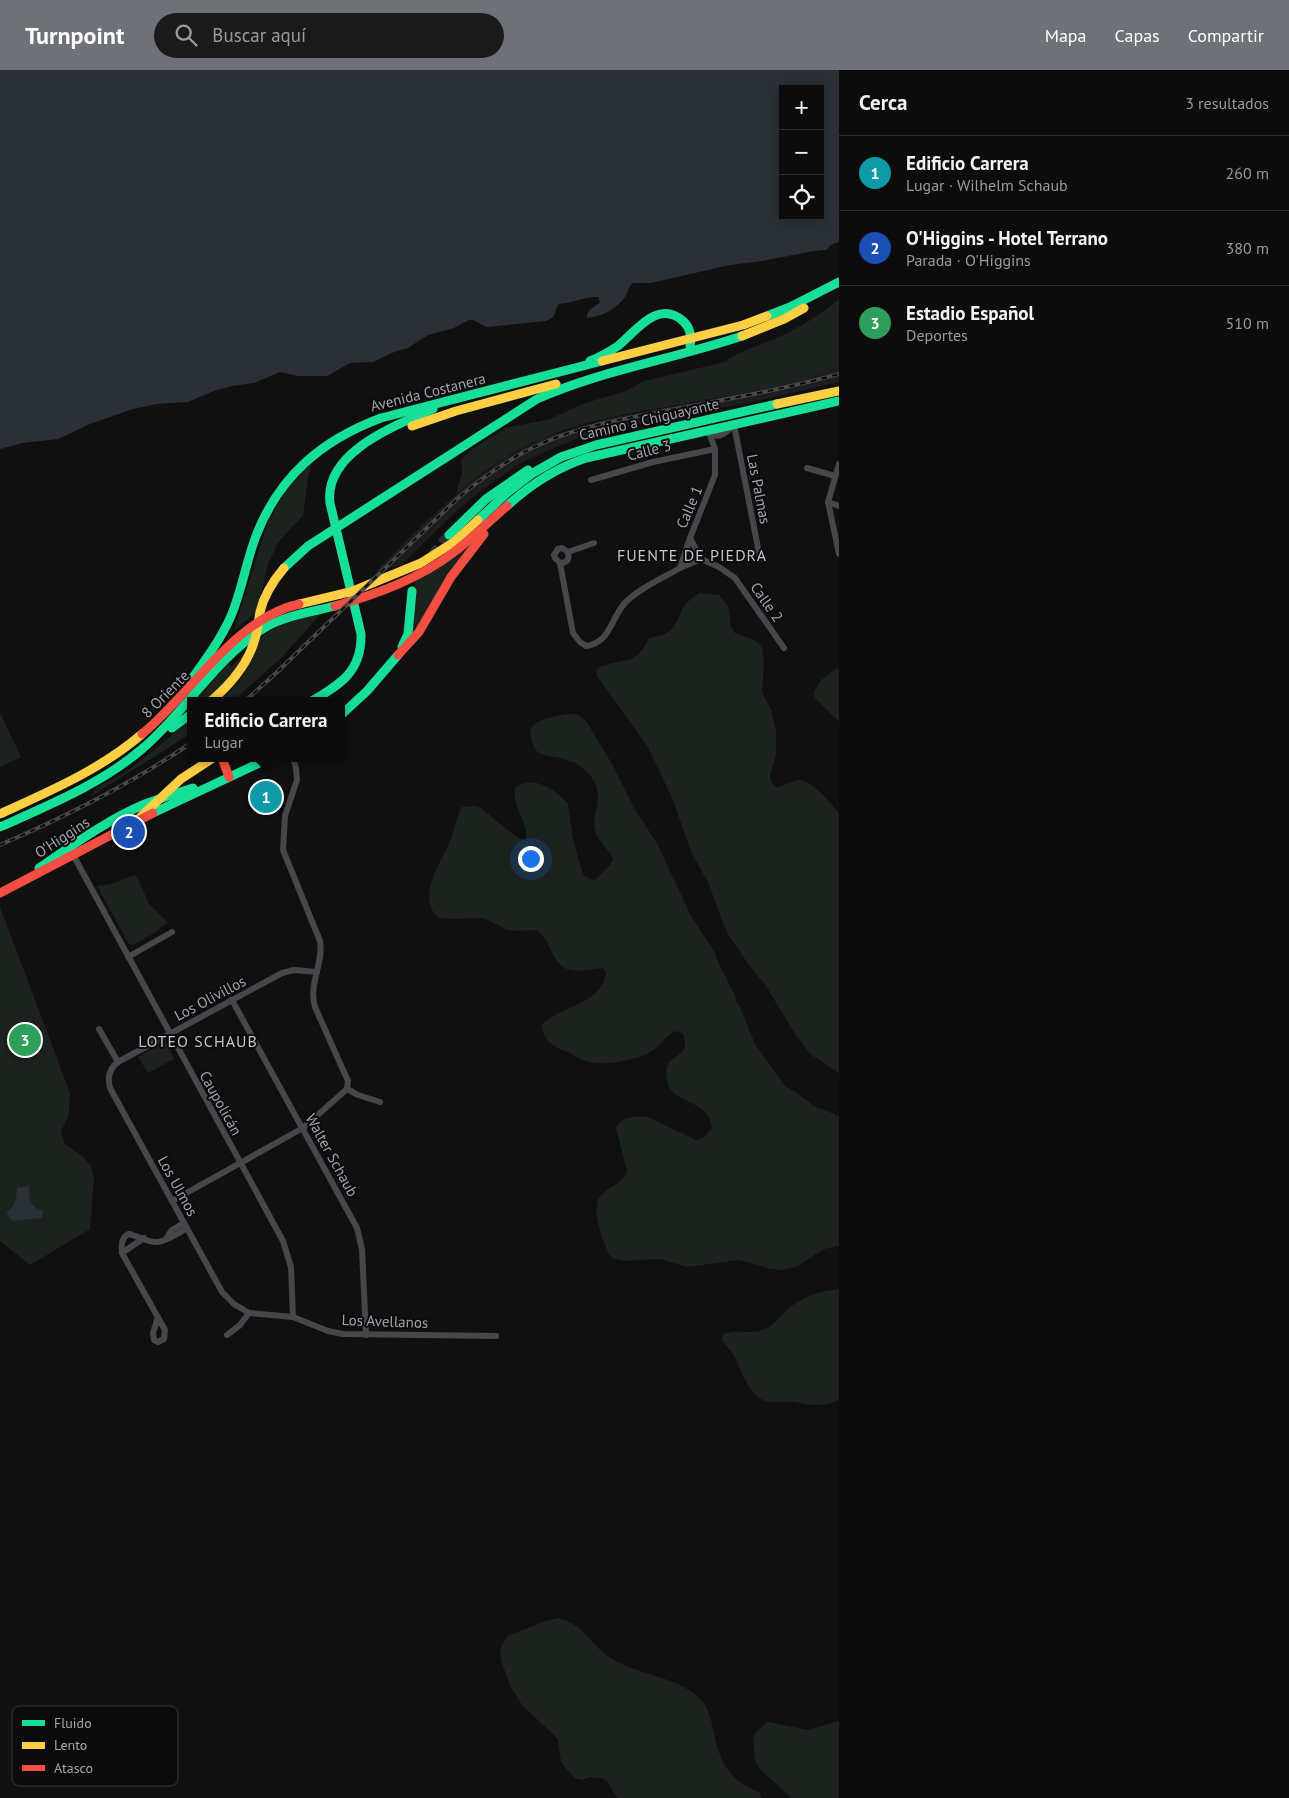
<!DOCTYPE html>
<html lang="es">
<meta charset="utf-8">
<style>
:root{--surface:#0c0c0d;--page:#1a1a1b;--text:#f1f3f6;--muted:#9a9b9d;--line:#2c2c2e;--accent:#6f7178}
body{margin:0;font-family:"PT Sans",sans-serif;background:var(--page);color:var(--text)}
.controls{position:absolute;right:15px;top:15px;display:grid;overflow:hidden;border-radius:0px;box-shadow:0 2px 12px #0003}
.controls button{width:45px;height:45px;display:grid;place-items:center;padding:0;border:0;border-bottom:1px solid var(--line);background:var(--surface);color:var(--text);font:25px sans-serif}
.you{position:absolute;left:530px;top:788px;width:18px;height:18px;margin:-12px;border:4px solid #fff;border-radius:50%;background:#1a73e8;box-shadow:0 0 0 8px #1a73e833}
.badge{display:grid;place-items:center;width:32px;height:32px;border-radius:50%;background:var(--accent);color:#fff;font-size:16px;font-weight:700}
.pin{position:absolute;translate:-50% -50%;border:2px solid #fff;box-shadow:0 1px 5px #0006}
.popup{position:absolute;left:187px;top:627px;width:158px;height:65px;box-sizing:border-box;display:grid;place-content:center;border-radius:0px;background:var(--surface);filter:drop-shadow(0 1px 4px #0005);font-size:16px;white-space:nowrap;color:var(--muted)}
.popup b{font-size:19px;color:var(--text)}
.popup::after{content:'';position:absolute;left:50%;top:100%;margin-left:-10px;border:10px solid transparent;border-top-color:var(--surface)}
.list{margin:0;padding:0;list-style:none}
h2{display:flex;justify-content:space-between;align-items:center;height:65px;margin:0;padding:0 20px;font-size:21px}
h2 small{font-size:16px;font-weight:400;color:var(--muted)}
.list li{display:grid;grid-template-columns:32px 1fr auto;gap:15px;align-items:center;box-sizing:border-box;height:75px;padding:0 20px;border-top:1px solid var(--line)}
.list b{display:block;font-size:19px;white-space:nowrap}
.list p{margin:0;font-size:16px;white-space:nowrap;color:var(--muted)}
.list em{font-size:16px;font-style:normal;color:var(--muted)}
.icon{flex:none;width:28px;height:28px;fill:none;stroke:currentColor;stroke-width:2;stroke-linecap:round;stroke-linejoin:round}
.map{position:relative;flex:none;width:839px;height:1728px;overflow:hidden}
header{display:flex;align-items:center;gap:30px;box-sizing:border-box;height:70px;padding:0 25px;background:var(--accent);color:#fff}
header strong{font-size:24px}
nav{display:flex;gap:28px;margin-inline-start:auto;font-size:18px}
.search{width:350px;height:45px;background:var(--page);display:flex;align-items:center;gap:12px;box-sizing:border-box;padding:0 18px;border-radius:28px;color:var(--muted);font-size:19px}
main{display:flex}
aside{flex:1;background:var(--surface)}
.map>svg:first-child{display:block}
.built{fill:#1d1d1f}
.green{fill:#1c221e}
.water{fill:#2a3036;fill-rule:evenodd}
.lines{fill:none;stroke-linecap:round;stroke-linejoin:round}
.primary-tunnel{stroke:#2d2e31;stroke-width:10;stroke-dasharray:10 5;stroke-linecap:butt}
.street{stroke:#46474a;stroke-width:6}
.fast{stroke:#16e098;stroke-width:9}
.slow{stroke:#ffcf43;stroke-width:9}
.jam{stroke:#f24e42;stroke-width:9}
.rail-casing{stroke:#48484b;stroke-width:4}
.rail{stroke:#0b0b0c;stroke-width:2;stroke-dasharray:5.5;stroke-linecap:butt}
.labels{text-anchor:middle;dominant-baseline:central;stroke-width:4;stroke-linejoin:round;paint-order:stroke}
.street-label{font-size:15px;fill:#a2a5b0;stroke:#0b0b0c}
.neighbourhood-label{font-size:16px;letter-spacing:1px;fill:#c3c4cd;stroke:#0b0b0c}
.key{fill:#0b0b0c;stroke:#38393d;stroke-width:1}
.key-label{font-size:14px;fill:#a2a5b0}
</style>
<header>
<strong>Turnpoint</strong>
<div class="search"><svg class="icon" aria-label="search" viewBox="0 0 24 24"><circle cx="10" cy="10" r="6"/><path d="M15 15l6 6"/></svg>Buscar aquí</div>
<nav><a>Mapa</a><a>Capas</a><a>Compartir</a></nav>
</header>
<main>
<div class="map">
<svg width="839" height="1728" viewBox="0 0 839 1728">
<rect width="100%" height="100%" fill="#101011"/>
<polygon class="built" points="839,299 839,312 771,328 613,360 579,368 549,380 521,393 483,419 457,441 401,495 376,501 426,451 467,415 505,388 542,368 610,348 773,318"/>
<g class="green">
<path d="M839 229V299C817 305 795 313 773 318 744 324 715 328 687 333 634 343 577 350 528 375 502 388 478 405 456 424L462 402 461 390 471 380 505 358 550 349 582 334 626 321 644 311 725 292C733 283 764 274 777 268 799 258 821 244 839 229Z"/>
<polygon points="313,388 308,409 303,446 290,459 278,473 268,494 257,542 234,560 267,454 288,416"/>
<polygon points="468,477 411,566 413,525 416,508"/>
<path d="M699 523 719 525 728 536 731 557 735 563 754 570 760 574 762 579 764 593 762 622 772 642 776 662V685L770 706 772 713 777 717C785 716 793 710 800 710 813 711 832 734 839 744V1003L810 984 795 964 766 916 749 895 729 866 723 853 708 812 692 784 672 728 648 677 597 606 596 600C618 585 635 600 649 568 675 564 674 556 684 536 687 531 695 527 699 523Z"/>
<polygon points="321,544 281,588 233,631 218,631 233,618 243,606 260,570 266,564 290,549"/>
<path d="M244 584C235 601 217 631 196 631L228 592 231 597Z"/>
<polygon points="836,599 839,599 839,652 815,628 814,622 820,611"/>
<polygon points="0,643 21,687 0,697"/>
<path d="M570 644C579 644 583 647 588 654L612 694 637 743 657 773 690 844 714 881 718 892 735 925 736 931 740 937 755 974 785 1016 797 1023 814 1036 839 1046V1176L824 1179 796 1197 783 1200 771 1199 739 1190 687 1197 660 1189 625 1191 612 1188C604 1178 591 1139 599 1128 607 1117 623 1114 627 1101L616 1058C622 1046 636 1046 648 1047L696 1070 703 1068 712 1058C708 1028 674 1035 668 1014 660 983 682 992 685 975 685 972 684 967 683 964L677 961C666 964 663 973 654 980 639 990 603 997 586 991 578 989 572 983 565 981 552 977 542 968 542 954 561 936 601 935 606 903L603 898C593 899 581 902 571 900 551 897 552 869 536 860L515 861 508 860 483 848 454 849 438 848C416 825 441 793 450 771 455 760 456 747 462 737L475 736 481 738 515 766 520 769 526 770C529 750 512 740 515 717 518 716 523 713 526 713 543 710 558 723 568 734L573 769 583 805 589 809 595 810 610 795 613 789C609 778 597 771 595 760 591 743 604 728 594 711 585 697 573 690 556 687 550 686 543 686 538 682 534 679 533 674 531 669 524 649 557 646 570 644Z"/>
<polygon points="191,650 191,663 184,668 90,727 96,718 130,699"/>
<polygon points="135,805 138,809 149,834 168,853 161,857 158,861 133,875 129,874 97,816 111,814"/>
<polygon points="0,837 70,1023 69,1045 61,1061 65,1074 83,1087 91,1096 94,1108 90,1159 30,1195 0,1171"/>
<polygon points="166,971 174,989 148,1003 138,987"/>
<path d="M839 1219V1330C821 1338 812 1335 794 1332 784 1331 772 1334 763 1330 748 1324 740 1296 732 1282 729 1278 725 1275 722 1271L723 1264C737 1259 753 1265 765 1259 773 1256 780 1247 786 1241 803 1226 817 1222 839 1219Z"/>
<path d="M559 1548C585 1555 588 1572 609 1587 635 1605 677 1606 699 1628 712 1640 712 1657 716 1673 719 1685 727 1702 737 1710 743 1715 753 1719 760 1723L761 1728H617L607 1711 601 1708 590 1707 582 1710 574 1708 561 1692 558 1669 522 1635 511 1617 501 1591 500 1580 503 1573 508 1566 545 1551Z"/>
<polygon points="839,1651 839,1728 791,1728 759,1698 755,1691 753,1668 756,1662 768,1652 808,1660"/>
</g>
<g class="water">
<path d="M0 0H839V172L831 175 826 180 814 181 762 191 730 195 651 213H633C628 217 628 222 625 227 615 240 603 246 587 248 586 240 595 237 600 232L598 227C585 226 573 233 559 234 553 241 559 246 546 251L487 257 473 250H469L454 258 428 265 408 278 394 282 373 292 350 293 327 306H298L280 302 254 313 232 316 214 321 188 332 157 334 133 339 90 354 58 369 22 373 0 379ZM783 19H820V146H783Z"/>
<path d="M29 1116C30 1130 28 1135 43 1141L42 1148 12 1151 6 1143C16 1135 16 1130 17 1118Z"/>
</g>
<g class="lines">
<polyline class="primary-tunnel" points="432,485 449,465"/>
<g class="street">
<polyline points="734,355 760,488"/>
<path d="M709 364C719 369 726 363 733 356"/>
<polyline points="839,394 828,432 839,484"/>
<polyline points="807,398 835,406"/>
<polyline points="591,410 653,392 715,379"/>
<polyline points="828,432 839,436"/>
<polyline points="690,468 701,489 719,497 735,508 784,578"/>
<path d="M594 473 568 482 562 478 558 479 554 485 555 488 560 493 573 563 580 572 586 576C610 573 611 549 624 534 636 520 663 508 680 498L690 468 715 405V379L708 360"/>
<path d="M560 493C567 493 570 489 568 482"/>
<polyline points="680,498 701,489"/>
<path d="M293 688 296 698 297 710 285 746 283 780 320 871C324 893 308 914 315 937L348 1011 347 1019"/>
<polyline points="71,781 283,1171 291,1197 293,1247"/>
<polyline points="128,887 172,862"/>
<path d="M317 902 294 900 282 903 118 992C110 998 107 1007 110 1018L222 1222 234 1234 249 1243 293 1247 328 1261 343 1264 496 1266"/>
<polyline points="232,930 357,1158 362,1179 366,1265"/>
<polyline points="99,959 118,992"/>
<polyline points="347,1019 358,1025 380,1032"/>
<polyline points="172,1131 303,1058 347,1019"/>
<polyline points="167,1167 172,1160 184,1153"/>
<polyline points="122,1183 144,1168"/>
<path d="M158 1247 153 1263 154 1270 158 1272 164 1269 165 1260 122 1183C121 1175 122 1166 129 1164 138 1166 149 1173 157 1172 164 1172 181 1162 187 1158"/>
<polyline points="227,1265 240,1255 249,1243"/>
</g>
<g class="fast">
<polyline points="767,246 790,237 839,212"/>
<path d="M590 291C600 287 609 282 618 276 636 261 658 229 683 251 690 257 692 267 690 276"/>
<path d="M507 436C531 414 556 398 586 388L839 331"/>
<polyline points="478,450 508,422 533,403 561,387 596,375 777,334"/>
<polyline points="449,465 486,429 528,400"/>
<path d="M284 498 308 476 537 329C602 300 674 289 742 266"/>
<polyline points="402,577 408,564 412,521"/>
<path d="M191 610C206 589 221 569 231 546 242 520 246 492 256 466 279 406 322 370 381 348L602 291"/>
<path d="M312 631C341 614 362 601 361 564L330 433C324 382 395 356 433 339"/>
<polyline points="341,645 367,621 398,585"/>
<polyline points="172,658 191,644"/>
<polyline points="153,743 270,688"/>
<path d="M0 757C49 735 101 714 142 679 186 642 216 587 266 557 287 545 312 542 335 536"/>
<path d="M39 798C73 775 107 750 145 734 161 728 177 723 193 718"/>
</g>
<g class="slow">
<polyline points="742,266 784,249 804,238"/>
<polyline points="602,291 743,255 767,246"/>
<polyline points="777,334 839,321"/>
<polyline points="412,356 456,341 556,314"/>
<polyline points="299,534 353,521 421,493 454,472 478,450"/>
<path d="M211 631C231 614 248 594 255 569 258 560 258 551 260 542 264 525 273 511 284 498"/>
<path d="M0 744C50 721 100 700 142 664"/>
<polyline points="135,752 181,709 213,688"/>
</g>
<g class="jam">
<path d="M335 536C377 524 419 509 454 482 473 468 489 451 507 436"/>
<polyline points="398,585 419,562 451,507 484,464"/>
<path d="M142 664C192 623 234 549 299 534"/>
<polyline points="222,688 229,707"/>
<polyline points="0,823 153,743"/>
</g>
<defs>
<g id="rail">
<path d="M245 631 274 605 457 429C484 406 511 387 543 373 581 356 623 349 664 341 722 330 782 320 839 304"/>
<path d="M0 775C67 746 131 714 191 673"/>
</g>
</defs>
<use href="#rail" class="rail-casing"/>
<use href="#rail" class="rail"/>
</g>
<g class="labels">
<g class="street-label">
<text transform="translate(428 322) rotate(-14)">Avenida Costanera</text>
<text transform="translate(649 349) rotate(-13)">Camino a Chiguayante</text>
<text transform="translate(649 380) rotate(-14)">Calle 3</text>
<text transform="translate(759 419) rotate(79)">Las Palmas</text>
<text transform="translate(689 437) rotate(-67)">Calle 1</text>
<text transform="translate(767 532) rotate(55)">Calle 2</text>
<text transform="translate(165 624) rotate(-45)">8 Oriente</text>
<text transform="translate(62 767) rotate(-33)">O'Higgins</text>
<text transform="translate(210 928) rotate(-28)">Los Olivillos</text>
<text transform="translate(221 1033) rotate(61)">Caupolicán</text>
<text transform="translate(332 1085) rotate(61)">Walter Schaub</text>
<text transform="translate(178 1116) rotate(61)">Los Ulmos</text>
<text transform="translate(385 1251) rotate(2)">Los Avellanos</text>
</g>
<g class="neighbourhood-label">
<text x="692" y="485">FUENTE DE PIEDRA</text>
<text x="198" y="971">LOTEO SCHAUB</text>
</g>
</g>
<rect x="12" y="1636" width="166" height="80" rx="8" class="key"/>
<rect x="22" y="1650" width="23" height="6" fill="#16e098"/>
<rect x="22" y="1672" width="23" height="7" fill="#ffcf43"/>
<rect x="22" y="1695" width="23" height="6" fill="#f24e42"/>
<g class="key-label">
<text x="54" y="1658">Fluido</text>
<text x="54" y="1680">Lento</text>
<text x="54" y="1703">Atasco</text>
</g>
</svg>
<div class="controls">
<button>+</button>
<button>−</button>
<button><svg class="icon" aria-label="locate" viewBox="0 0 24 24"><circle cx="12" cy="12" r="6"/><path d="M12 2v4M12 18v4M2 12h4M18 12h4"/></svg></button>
</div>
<div class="you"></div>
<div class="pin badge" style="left:266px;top:727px;background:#0f9aa8">1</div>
<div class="popup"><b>Edificio Carrera</b>Lugar</div>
<div class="pin badge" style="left:129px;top:762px;background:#1a4fb4">2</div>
<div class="pin badge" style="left:25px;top:970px;background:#2e9e5b">3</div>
</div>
<aside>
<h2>Cerca<small>3 resultados</small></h2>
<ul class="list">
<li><span class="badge" style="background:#0f9aa8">1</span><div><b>Edificio Carrera</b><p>Lugar · Wilhelm Schaub</p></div><em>260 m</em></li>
<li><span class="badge" style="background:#1a4fb4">2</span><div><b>O'Higgins - Hotel Terrano</b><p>Parada · O'Higgins</p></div><em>380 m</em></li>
<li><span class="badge" style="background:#2e9e5b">3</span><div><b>Estadio Español</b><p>Deportes</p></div><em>510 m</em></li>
</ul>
</aside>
</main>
